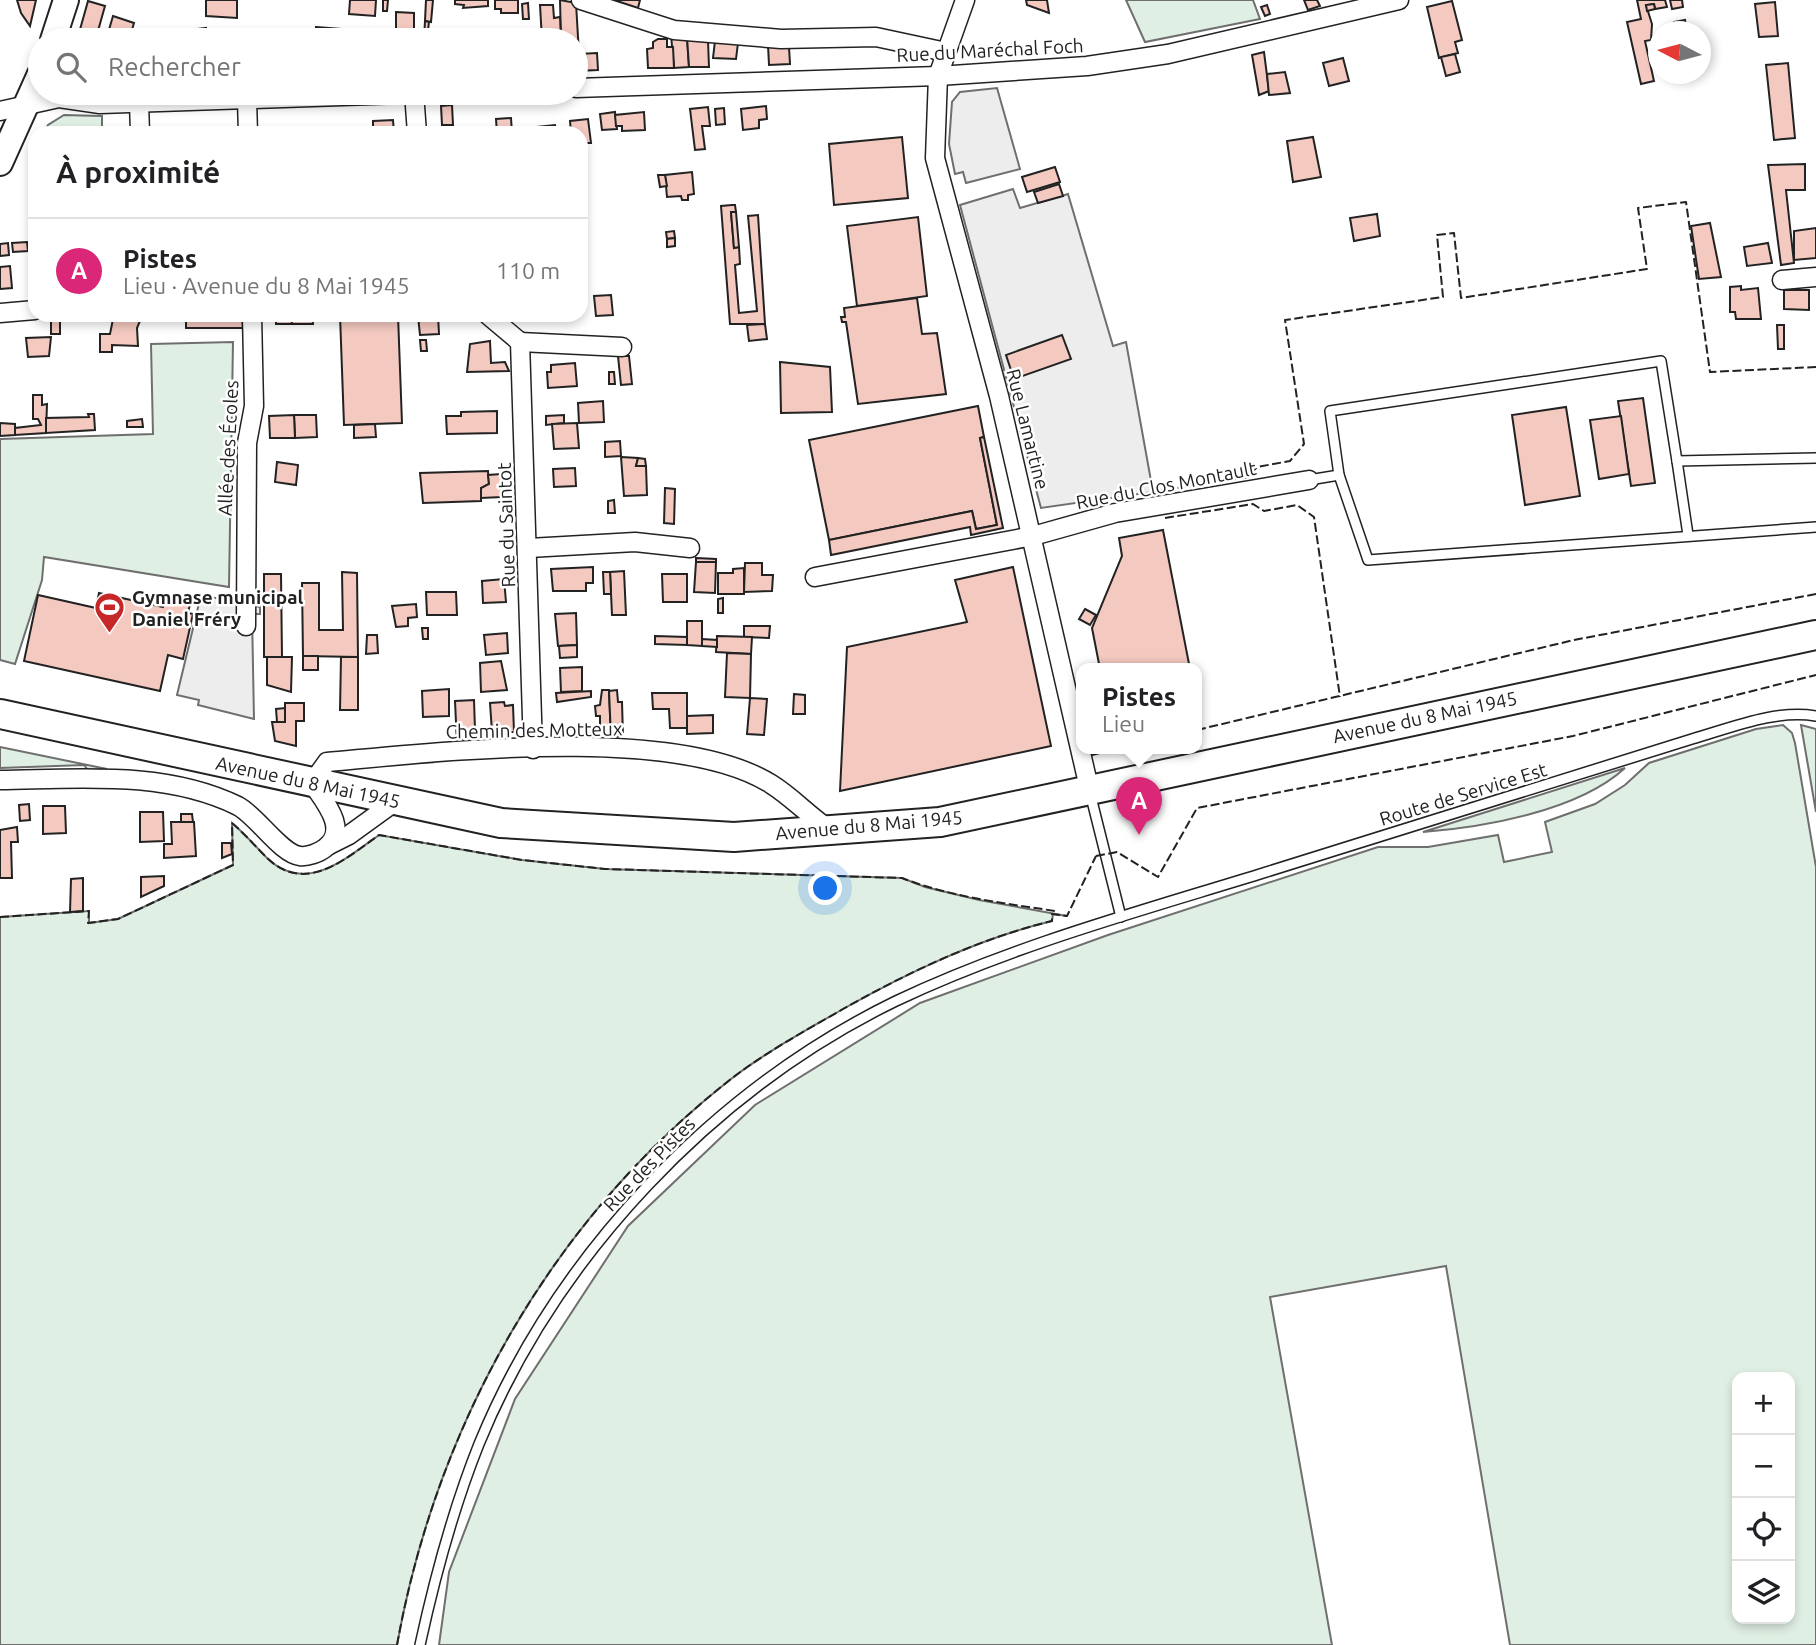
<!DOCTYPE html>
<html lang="fr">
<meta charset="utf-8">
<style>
:root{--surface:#fff;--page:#f6f6f6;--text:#202124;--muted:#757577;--line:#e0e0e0;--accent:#db2777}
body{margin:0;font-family:Ubuntu,sans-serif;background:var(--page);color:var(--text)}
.controls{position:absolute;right:21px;bottom:21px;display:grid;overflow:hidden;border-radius:14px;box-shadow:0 4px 10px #0003}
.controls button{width:63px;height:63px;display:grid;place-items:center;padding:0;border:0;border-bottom:2px solid var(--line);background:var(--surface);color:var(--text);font:35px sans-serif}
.compass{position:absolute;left:1648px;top:21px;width:63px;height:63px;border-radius:50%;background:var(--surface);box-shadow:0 4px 10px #0003;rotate:276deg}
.you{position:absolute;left:826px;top:889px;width:24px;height:24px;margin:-18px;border:5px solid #fff;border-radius:50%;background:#1a73e8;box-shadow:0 0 0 10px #1a73e833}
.badge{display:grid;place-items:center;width:46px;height:46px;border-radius:50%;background:var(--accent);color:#fff;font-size:23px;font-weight:700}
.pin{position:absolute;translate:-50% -58px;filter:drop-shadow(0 2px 4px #0008)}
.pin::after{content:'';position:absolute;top:37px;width:24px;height:21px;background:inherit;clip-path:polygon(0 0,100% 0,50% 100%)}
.popup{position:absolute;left:1076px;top:663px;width:126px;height:91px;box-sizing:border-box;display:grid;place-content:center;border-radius:14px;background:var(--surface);filter:drop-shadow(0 2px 5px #0005);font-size:23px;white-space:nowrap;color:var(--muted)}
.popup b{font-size:26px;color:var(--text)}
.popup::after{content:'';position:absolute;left:50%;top:100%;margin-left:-14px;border:14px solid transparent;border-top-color:var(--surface)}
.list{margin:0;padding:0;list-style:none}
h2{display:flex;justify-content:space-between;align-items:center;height:91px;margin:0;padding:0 28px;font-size:30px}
h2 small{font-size:23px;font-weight:400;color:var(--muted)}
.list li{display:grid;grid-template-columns:46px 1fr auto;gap:21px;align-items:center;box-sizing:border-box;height:105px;padding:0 28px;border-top:2px solid var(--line)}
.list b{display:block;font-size:26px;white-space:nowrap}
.list p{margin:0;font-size:23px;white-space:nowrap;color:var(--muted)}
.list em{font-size:23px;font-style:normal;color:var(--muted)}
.icon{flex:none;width:38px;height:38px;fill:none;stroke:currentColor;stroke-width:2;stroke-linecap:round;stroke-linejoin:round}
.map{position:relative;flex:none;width:1816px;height:1645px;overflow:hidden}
.search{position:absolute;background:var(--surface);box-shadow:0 4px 10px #0003;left:28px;top:28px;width:560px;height:77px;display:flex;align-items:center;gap:18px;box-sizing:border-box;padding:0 24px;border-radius:38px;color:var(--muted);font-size:26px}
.panel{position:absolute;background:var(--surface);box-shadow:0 4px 10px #0003;left:28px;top:126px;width:560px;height:196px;border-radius:21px}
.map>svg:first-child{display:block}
.green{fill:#e0efe3;stroke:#6f6f6f;stroke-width:2;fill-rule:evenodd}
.parking{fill:#ededed;stroke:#6f6f6f;stroke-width:2}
.building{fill:#f3c9c0;stroke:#222;stroke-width:2}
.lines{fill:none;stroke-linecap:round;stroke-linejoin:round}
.lane-casing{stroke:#222;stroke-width:12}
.street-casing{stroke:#222;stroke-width:21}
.secondary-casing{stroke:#222;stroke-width:28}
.primary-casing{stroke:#222;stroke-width:32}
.lane{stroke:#fff;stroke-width:9}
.street{stroke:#fff;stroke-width:18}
.secondary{stroke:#fff;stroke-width:24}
.primary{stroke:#fff;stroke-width:28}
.fence{stroke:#222;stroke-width:2;stroke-dasharray:9 3.5;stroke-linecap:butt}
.labels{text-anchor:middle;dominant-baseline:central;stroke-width:5;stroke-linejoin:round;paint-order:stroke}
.street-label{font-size:19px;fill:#222;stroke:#fff}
.poi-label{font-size:19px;font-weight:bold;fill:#222;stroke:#fff;text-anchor:start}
</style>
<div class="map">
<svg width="1816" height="1645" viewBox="0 0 1816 1645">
<rect width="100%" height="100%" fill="#fff"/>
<g class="green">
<polygon points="1126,0 1253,0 1260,19 1145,42"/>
<polygon points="64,115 102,116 102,133 44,133 48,125"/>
<polygon points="233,342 229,587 44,557 42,580 15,664 0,660 0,439 153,434 151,344"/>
<path d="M1783 725 1792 733 1795 743 1816 867V1645H1510L1446 1266 1270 1297 1332 1645H439L449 1572 515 1399 628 1226 755 1105 920 1003 1108 935 1378 847H1428L1498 835 1504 862 1552 852 1545 822 1595 804 1625 785 1649 763 1756 729ZM1737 1377H1790V1619H1737Z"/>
<polygon points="1801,725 1816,729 1816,812"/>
<polygon points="0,747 107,769 88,770 84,765 0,768"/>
<path d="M1625 768C1578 811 1485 827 1423 832Z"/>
<path d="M232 823C245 834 255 846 267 858 306 895 345 859 379 835L522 860 605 869 902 878 925 887 979 900 1067 916 1053 914 1052 921C978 939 909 972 843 1009 805 1031 766 1052 731 1079 552 1219 437 1423 397 1645H0V917L89 911V923L118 919 233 865Z"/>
</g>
<g class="parking">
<polygon points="997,88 1020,169 966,183 963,172 955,174 949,144 952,102 960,92"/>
<polygon points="1013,189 1020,208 1068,194 1113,346 1126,342 1153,492 1041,508 960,205"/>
<polygon points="201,595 260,607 260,614 252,614 254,719 198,705 199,700 177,695"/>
</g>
<g class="building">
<polygon points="17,0 36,0 30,26 21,13"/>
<polygon points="206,0 237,0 237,18 206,16"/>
<polygon points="350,0 376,0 375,16 349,14"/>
<polygon points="383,0 388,0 387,11 383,11"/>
<polygon points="426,0 433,0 431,22 425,21"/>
<polygon points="455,0 488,0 488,6 463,8 464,5 455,4"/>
<polygon points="495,0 518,0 518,13 501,13 501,9 495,9"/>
<polygon points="560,0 576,3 579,54 597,53 598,70 576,71 576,40 561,40"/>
<polygon points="614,0 640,0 638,8"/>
<polygon points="1026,0 1047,0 1049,13 1027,5"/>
<polygon points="1304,0 1317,0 1320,6 1308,10"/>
<polygon points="1637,0 1665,0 1667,7 1655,9 1654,4 1646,5 1652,24 1651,40 1645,41 1654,81 1641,84 1627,22 1641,19"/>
<polygon points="1670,0 1682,0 1683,7 1672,9"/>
<polygon points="88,1 105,6 96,38 79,33"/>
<polygon points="1452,1 1462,40 1455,42 1458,53 1439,58 1427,7"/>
<polygon points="1775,2 1778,36 1759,37 1755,4"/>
<polygon points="528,3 529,19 523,19 522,4"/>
<polygon points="1654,4 1655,9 1647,11 1646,5"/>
<polygon points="540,5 553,5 554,18 560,17 561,40 542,40"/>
<polygon points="1267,5 1270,14 1265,16 1261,7"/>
<polygon points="396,12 414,13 414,37 396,36"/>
<polygon points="113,16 134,23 129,40 106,40"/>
<polygon points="1685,20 1687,32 1676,32 1674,22"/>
<polygon points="425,21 429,22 428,30 436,30 436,40 424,40"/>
<polygon points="316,27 341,29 341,40 315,40"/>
<polygon points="206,28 205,40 197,40 198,29"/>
<polygon points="671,35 687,37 689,67 674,68"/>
<polygon points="687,37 708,40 709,67 689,67"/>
<polygon points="658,39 667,39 667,47 673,47 674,68 648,68 647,49 653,48 653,42"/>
<polygon points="715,41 738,43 736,59 713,58"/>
<polygon points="768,45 789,47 790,64 769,65"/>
<polygon points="1264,52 1269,91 1259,95 1252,55"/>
<polygon points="1455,54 1460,72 1446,76 1441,57"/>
<polygon points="1343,58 1349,81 1329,86 1323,63"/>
<polygon points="1788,63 1795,138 1774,140 1766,65"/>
<polygon points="1285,72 1290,93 1269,95 1267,74"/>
<polygon points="452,105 453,125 442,125 441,106"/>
<polygon points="766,106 767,119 759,120 759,128 743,130 741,109"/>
<polygon points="708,107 710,126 702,126 705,149 695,150 690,109"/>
<polygon points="724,108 725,124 716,125 715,109"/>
<polygon points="615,112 617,129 602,130 600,114"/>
<polygon points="644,112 645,130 622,131 622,126 616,126 615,115"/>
<polygon points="511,118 512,133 497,133 496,119"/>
<polygon points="588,119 591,143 581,143 581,133 571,133 570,121"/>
<polygon points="393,120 394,133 373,133 373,121"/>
<polygon points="555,125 556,133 537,133 537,127"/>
<polygon points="902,137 908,198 834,205 829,144"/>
<polygon points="1313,137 1321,177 1293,182 1287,141"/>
<polygon points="1805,164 1805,190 1786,190 1794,263 1781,265 1768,165"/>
<polygon points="1055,167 1060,182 1027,192 1022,177"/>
<polygon points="692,172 694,194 688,195 688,200 682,200 681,196 667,197 665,175"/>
<polygon points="658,175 665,175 667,186 660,187"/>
<polygon points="1059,184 1063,196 1038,203 1034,192"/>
<polygon points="732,205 735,205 736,212 731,212 734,248 739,247 740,264 735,265 739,313 757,311 748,216 758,215 765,324 730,324 721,206"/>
<polygon points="731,212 736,212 739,247 734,248"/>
<polygon points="1377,214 1380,236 1354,241 1350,218"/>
<polygon points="918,217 927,296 857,306 847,226"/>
<polygon points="1710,223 1721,277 1699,279 1691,226"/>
<polygon points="1816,228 1816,258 1794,260 1794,231"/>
<polygon points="674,231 675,238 667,239 666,232"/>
<polygon points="675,238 675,246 667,247 667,239"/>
<polygon points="27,242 28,251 13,252 12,243"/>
<polygon points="8,243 9,255 0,256 0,244"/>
<polygon points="1768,243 1772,263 1747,266 1744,247"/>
<polygon points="10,266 12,288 0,289 0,267"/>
<polygon points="1741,286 1741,290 1758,288 1761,319 1736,319 1735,312 1730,312 1730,287"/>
<polygon points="1784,290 1809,290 1809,310 1784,309"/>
<polygon points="611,295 613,315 596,316 594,296"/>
<polygon points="917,298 922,334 937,333 946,394 858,404 846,322 842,322 841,317 845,317 844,308"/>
<polygon points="186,315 242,315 243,328 186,328"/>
<polygon points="276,315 291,315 292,324 276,324"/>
<polygon points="291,315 312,315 313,324 292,324"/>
<polygon points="340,315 398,315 402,423 344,425"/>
<polygon points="438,315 439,334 420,335 418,316"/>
<polygon points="542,315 574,315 542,318"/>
<polygon points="113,319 140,321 137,328 138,346 112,345 112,352 100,352 100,334 110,334"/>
<rect x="51" y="320" width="9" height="14"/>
<polygon points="765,324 767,339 749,341 747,325"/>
<polygon points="1777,325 1784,325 1784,349 1778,349"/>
<polygon points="1062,335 1071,359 1014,379 1006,355"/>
<polygon points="51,337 49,356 28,357 26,338"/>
<polygon points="420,340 426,340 427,351 421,351"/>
<polygon points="490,341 491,363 505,362 509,371 467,372 470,344"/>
<polygon points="618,356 629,356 632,384 621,385"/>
<polygon points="780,362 830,367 832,412 781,413"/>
<polygon points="575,363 577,386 548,388 547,372 551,372 551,365"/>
<polygon points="609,372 614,372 615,384 609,384"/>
<polygon points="33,395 42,395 42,405 47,404 46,433 15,435 15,428 41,425 38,419 33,419"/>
<polygon points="1643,398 1655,483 1631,486 1618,401"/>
<polygon points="603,401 604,422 579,423 578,403"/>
<polygon points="978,406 984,437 980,438 997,525 976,529 972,511 829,540 809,440"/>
<polygon points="1566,407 1580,496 1525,505 1512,415"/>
<polygon points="497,411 497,433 447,434 446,416 461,416 461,412"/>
<polygon points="88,414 94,414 95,430 46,433 46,418 89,417"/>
<polygon points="294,415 316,415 317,437 295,438"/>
<polygon points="294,415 295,438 270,438 269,416"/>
<polygon points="564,415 564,423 546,425 546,416"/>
<polygon points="1621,416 1629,474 1599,479 1590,420"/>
<polygon points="142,419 143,427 127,427 127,421"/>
<polygon points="0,423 15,424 15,435 0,436"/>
<polygon points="577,423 579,448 554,449 552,424"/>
<polygon points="375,424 376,437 354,438 354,425"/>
<polygon points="984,437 1003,528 971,535 970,527 831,555 829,540 972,511 976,529 997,525 980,438"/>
<polygon points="620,441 621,456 605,457 605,442"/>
<polygon points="621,457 638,458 636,466 646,466 647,495 624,496"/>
<polygon points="638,458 645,459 646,466 636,466"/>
<polygon points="277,462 298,465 296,485 275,482"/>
<polygon points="575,468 576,486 554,487 553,469"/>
<polygon points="488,471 489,484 481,488 481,501 423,503 420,473"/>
<polygon points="501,474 502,497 481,498 481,488 489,484 488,475"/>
<polygon points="665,488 675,489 674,524 664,523"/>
<polygon points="614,500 615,513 608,513 608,501"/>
<polygon points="1163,530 1190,669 1100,669 1092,628 1122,556 1119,538"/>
<polygon points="696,558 716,559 716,562 696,562"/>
<polygon points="696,562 716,562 715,593 694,592"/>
<polygon points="745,563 762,563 762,575 773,575 772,591 744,592"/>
<polygon points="593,567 593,583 586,583 586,591 553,591 551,569"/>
<polygon points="1013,567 1051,746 840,791 847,647 967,622 955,580"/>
<polygon points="744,568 744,594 718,594 718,573 733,573 733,569"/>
<polygon points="624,571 626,615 612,615 610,572"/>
<polygon points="342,572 357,573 358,657 303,656 302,583 319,583 319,630 343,630"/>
<polygon points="603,572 610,572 611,594 604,594"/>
<polygon points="264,574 281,574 282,657 264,657"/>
<polygon points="662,574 687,574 687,602 663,602"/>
<polygon points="504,579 506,602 483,603 482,581"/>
<polygon points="426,592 456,592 457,615 427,615"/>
<polygon points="99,593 163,607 165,598 190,604 188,613 193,614 183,659 168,655 160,691 24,661 38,595 96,608"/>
<polygon points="723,598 723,613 718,613 718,599"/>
<polygon points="416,604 417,617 408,618 408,626 396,627 392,606"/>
<polygon points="1085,609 1096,615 1090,625 1079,619"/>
<polygon points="576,613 577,645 558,646 555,614"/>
<polygon points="687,621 702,621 702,646 687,645"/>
<polygon points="744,626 770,626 769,638 744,637"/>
<polygon points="422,628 428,628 428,639 423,639"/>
<polygon points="507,633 508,653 486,655 484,635"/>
<polygon points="367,635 377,635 378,653 366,654"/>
<polygon points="655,636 687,637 687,645 655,644"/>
<polygon points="717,636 752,637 751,654 716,652"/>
<polygon points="702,639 717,640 717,647 702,646"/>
<polygon points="577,645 577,657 560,658 559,646"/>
<polygon points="727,653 751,654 750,698 725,697"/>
<rect x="303" y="656" width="15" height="14"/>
<polygon points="267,657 292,657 291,692 267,685"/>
<polygon points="341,657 358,657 358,710 340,710"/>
<polygon points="501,661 507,690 481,692 480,663"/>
<polygon points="582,667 582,691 561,692 560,668"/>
<polygon points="449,689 449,716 423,717 422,691"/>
<polygon points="602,690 609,690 611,740 600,739 600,716 596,716 595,706 600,705"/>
<polygon points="617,690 618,702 622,702 623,736 611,737 609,691"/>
<polygon points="591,691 591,697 557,702 556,693"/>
<polygon points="652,693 687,693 687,728 670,728 669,709 653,709"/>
<polygon points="794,694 805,695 805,714 793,714"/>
<polygon points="750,698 767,699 764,735 747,734"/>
<polygon points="474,700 475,730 463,730 463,744 457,744 455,701"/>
<polygon points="504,702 505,706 513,705 514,732 492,732 490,703"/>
<polygon points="285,703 304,703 304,721 296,721 296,746 275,741 272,722 285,722"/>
<polygon points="285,708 285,722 277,722 276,709"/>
<polygon points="713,715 713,733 687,734 687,716"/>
<polygon points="29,804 30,820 20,821 19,805"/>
<polygon points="43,806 65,806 66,833 43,834"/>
<polygon points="140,812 163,812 164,841 140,842"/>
<polygon points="181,814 192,814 193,822 181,822"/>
<polygon points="171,822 194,822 196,856 164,858 164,844 172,844"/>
<polygon points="17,827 18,842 11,842 12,878 0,878 0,830"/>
<polygon points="222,843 231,843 232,854 222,858"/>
<polygon points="164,876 164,886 141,897 141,877"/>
<polygon points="83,878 83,911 70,912 71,879"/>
</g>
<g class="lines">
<defs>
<g id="lane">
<polyline points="1816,458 1677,461 1661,361 1330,411 1339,475 1368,560 1816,527"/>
<polyline points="1677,461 1688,535"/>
<polyline points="1309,480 1339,475"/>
<polyline points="1090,793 1121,917"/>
<path d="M420 1645C435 1576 453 1509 479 1444 556 1256 713 1090 896 1001 1012 946 1137 912 1260 874 1404 830 1548 785 1692 739 1731 728 1775 709 1816 716"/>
</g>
<g id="street">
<polyline points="581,0 674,30 781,39 876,37 946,52"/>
<polyline points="965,0 938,76 935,158 999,396 1090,792"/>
<polyline points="576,88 938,76 1087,66 1168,54 1399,0"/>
<polyline points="414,93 417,133"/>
<polyline points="247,100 248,133"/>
<polyline points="139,103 140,133"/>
<polyline points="0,111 59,98 100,104 431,93"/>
<polyline points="1782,280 1816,277"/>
<polyline points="0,313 35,310"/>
<polyline points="488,315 520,342 533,749"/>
<polyline points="520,342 622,347"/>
<polyline points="529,548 635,542 690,548"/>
<polyline points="815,577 1033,536 1115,513 1309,480"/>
<polyline points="246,626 247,443 254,406 252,315"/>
<path d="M0 780C78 779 165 770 238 806 257 816 281 854 300 856 307 857 319 853 325 848 350 830 324 801 312 783L327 762C440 752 675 724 771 784 792 797 809 816 830 830"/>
<polyline points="329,845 349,835 396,801"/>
</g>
<g id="secondary">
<polyline points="53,40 66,0"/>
<polyline points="0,163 40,74"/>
</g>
<polyline id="primary" points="0,714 501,823 734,837 940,822 1816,635"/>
</defs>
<use href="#lane" class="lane-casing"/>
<use href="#street" class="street-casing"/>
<use href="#secondary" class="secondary-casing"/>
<use href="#primary" class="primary-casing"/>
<use href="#lane" class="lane"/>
<use href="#street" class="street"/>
<use href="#secondary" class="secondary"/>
<use href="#primary" class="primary"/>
<g class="fence">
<polyline points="1153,492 1248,477 1257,467 1290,461 1304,444 1285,320 1443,297 1437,235 1454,233 1461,298 1647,269 1638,208 1686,202 1710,372 1816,367"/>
<polyline points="1165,518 1253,504 1264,511 1297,505 1314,517 1340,697"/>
<polyline points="1197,730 1574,640 1816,594"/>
<polyline points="1092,755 1116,749"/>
<path d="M232 823C245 834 255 846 267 858 306 895 345 859 379 835L522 860 605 869 902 878C951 897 1003 903 1055 911"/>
<polyline points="1096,856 1117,852 1158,877 1197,808 1573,736 1816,675"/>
<polyline points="0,917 89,911 88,923 118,919 233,865 232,823"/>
<path d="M397 1645C437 1423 552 1219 731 1079 766 1052 805 1031 843 1009 909 972 978 939 1052 921V914L1067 916 1096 856"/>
</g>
</g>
<defs>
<symbol id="stadium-pin" viewBox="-11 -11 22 30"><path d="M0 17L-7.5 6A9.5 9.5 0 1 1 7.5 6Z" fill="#c62828" stroke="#fff"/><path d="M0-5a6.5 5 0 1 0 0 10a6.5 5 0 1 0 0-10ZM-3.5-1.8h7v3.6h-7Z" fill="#fff"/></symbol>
</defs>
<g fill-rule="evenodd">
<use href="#stadium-pin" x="92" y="590" width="35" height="47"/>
</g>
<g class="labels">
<g class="street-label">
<text transform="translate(990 50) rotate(-3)">Rue du Maréchal Foch</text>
<text transform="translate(1028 429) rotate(76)">Rue Lamartine</text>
<text transform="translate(228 448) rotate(-87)">Allée des Écoles</text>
<text transform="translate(1166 485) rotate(-11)">Rue du Clos Montault</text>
<text transform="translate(506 525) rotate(-92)">Rue du Saintot</text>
<text transform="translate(1425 717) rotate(-12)">Avenue du 8 Mai 1945</text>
<text transform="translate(534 730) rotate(-1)">Chemin des Motteux</text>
<text transform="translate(308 782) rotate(12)">Avenue du 8 Mai 1945</text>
<text transform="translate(1463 794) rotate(-17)">Route de Service Est</text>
<text transform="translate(869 825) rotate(-5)">Avenue du 8 Mai 1945</text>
<text transform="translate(649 1164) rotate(-46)">Rue des Pistes</text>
</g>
<g class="poi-label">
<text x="132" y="597">Gymnase municipal<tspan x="132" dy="22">Daniel Fréry</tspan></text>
</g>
</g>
</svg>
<div class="controls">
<button>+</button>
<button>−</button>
<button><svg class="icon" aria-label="locate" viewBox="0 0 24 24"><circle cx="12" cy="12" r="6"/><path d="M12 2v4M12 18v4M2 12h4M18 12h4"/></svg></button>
<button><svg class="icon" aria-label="layers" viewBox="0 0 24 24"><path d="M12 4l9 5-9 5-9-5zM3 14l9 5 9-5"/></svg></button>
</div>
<svg class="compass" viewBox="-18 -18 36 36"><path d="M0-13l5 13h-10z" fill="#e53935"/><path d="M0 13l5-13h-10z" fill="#757577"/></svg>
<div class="you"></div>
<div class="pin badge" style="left:1139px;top:835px">A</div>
<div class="popup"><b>Pistes</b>Lieu</div>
<div class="search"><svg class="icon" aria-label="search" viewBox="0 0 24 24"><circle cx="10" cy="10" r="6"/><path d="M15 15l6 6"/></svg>Rechercher</div>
<section class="panel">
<h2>À proximité<small></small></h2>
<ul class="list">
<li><span class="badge">A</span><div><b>Pistes</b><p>Lieu · Avenue du 8 Mai 1945</p></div><em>110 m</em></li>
</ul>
</section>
</div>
